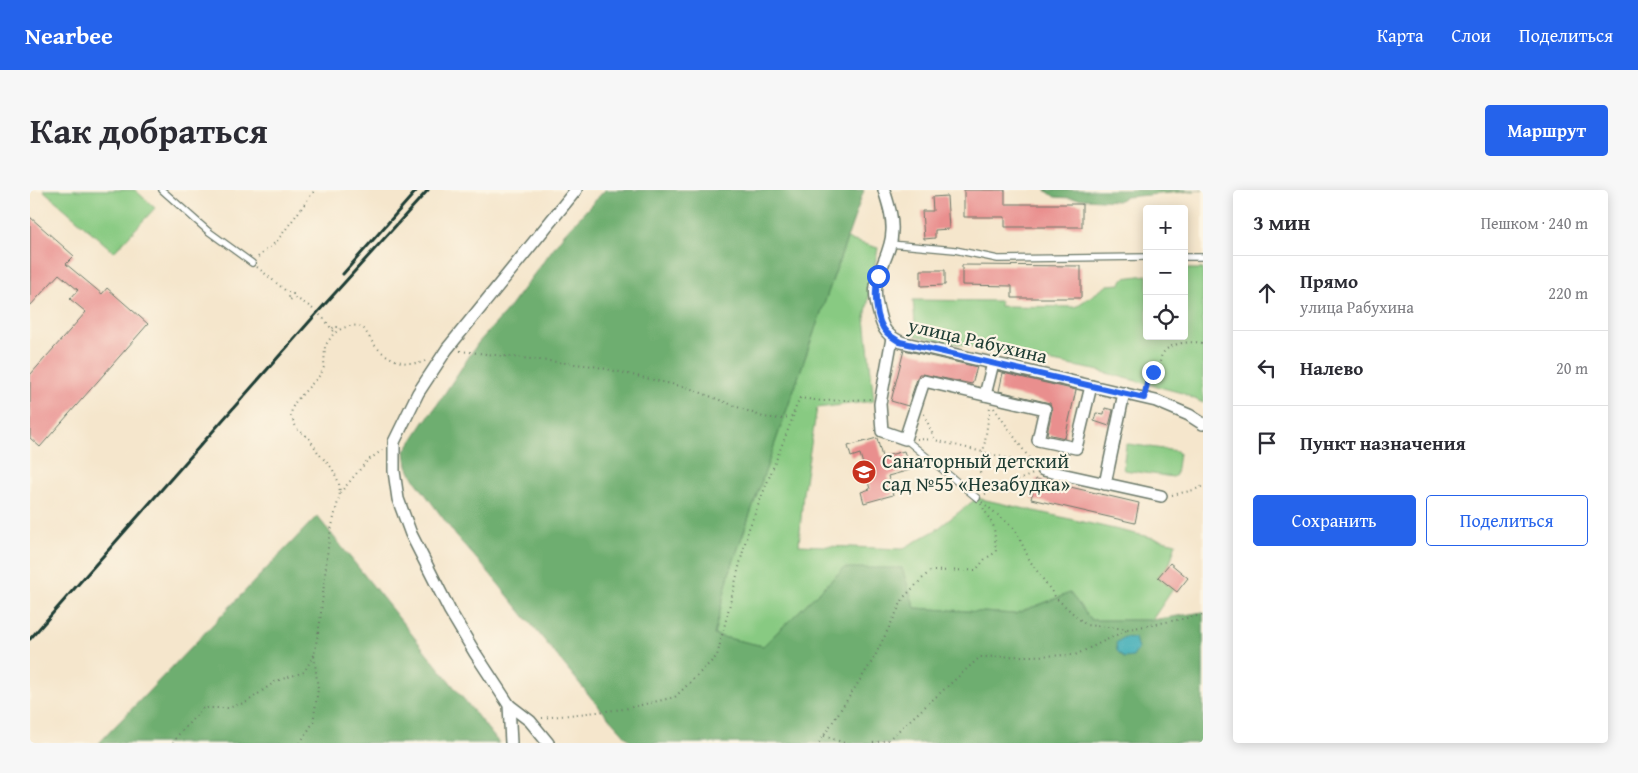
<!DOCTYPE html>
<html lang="ru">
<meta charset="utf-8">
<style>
:root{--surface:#fff;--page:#f7f7f7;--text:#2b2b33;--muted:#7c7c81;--line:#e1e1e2;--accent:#2563eb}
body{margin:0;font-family:"Gentium Book Plus",serif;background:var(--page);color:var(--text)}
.controls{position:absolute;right:15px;top:15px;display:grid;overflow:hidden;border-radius:5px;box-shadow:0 2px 12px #0003}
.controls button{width:45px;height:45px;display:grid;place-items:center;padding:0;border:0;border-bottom:1px solid var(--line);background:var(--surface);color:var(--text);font:25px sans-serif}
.stop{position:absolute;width:15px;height:15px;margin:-11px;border:4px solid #2563eb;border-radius:50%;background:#fff}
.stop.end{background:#2563eb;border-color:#fff;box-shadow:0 1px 5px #0008}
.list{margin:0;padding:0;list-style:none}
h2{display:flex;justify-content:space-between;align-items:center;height:65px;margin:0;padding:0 20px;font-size:21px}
h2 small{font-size:16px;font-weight:400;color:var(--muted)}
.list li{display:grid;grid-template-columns:32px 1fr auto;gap:15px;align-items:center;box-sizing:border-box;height:75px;padding:0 20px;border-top:1px solid var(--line)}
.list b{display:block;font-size:19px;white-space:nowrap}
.list p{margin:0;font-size:16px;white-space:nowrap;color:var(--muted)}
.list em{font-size:16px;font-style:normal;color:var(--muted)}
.actions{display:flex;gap:10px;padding:15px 20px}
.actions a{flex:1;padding:11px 0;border:1px solid var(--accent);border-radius:5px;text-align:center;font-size:18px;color:var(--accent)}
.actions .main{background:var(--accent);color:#fff}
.icon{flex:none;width:28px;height:28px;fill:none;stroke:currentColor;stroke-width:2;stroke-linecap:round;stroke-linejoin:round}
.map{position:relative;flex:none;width:1173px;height:553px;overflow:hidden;border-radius:5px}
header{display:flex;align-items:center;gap:30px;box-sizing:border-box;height:70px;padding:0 25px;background:var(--accent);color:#fff}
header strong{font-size:24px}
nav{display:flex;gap:28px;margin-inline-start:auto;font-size:18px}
.intro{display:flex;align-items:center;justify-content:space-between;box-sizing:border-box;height:120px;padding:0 30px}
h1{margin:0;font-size:35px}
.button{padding:12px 22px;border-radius:5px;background:var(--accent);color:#fff;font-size:18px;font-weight:700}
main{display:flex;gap:30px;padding:0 30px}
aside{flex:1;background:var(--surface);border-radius:5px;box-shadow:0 2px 12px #0003}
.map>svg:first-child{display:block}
.green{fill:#88ca82;stroke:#54845b}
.forest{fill:#6eae70;stroke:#467652}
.water{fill:#39aab5;stroke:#2c7474}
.building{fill:#e98f8e}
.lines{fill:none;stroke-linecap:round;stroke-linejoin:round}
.service-casing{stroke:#6a7869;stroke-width:8}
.minor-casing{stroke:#6a7869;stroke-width:14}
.path{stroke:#6a7869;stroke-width:2;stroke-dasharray:1 4;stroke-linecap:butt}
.service{stroke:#fff;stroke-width:5.5}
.minor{stroke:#fff;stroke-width:11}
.rail{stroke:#1f3d34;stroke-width:3}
.route{stroke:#2563eb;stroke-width:6}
.labels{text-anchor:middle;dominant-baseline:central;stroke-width:4.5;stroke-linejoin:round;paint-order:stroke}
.street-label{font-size:20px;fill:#1f3d34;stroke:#fcf5e5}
.poi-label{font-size:20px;fill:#1f3d34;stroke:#fcf5e5;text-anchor:start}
</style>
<header>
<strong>Nearbee</strong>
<nav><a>Карта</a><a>Слои</a><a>Поделиться</a></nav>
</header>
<div class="intro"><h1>Как добраться</h1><a class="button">Маршрут</a></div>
<main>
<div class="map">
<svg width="1173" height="553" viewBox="0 0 1173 553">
<rect width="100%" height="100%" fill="#fcf5e5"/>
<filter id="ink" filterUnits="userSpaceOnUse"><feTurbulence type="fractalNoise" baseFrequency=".02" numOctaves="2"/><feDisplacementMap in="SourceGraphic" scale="10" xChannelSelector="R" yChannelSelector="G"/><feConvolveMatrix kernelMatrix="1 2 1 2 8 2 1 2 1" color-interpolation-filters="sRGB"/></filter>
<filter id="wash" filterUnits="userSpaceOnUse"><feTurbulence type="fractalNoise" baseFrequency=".0096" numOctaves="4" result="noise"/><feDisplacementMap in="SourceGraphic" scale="20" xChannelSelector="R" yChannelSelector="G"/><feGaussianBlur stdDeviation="1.12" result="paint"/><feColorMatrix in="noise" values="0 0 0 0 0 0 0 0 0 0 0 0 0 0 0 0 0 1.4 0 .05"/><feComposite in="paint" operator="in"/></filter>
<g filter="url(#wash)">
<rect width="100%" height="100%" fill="#f5e6cc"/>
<g class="green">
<polygon points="13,0 105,0 125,18 84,62"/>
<polygon points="817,49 848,58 835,128 844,211 787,218 773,303 769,355 872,359 906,340 947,308 1146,353 1140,373 1128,387 1143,399 1122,430 1061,430 1040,403 985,424 885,418 814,378 733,456 684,445 699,384"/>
<polygon points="1154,79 1173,79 1173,213 1152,203 1065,180 886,146 883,110 970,111 970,116 1045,117 1078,95 1090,94 1094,88 1117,85 1117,146 1154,146"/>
<polygon points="1098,254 1147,261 1149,263 1146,285 1143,287 1094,280 1093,278 1096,255"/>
</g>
<g class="forest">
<polygon points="575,0 834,0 699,384 684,445 733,456 814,378 872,378 885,418 985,424 1040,403 1061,430 1122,430 1173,422 1173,553 602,553 568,516 461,385 427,347 387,293 377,276 375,261 394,232 405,218 448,153 475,123 534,44"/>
<polygon points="1015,0 1173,0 1096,7 1087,11 1025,7"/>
<polygon points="287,326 469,553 69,553"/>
</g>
<polygon class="water" points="1094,447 1105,448 1108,459 1103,467 1094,468 1087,461 1086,453"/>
<g id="blocks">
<g class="building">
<polygon points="934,0 975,0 975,14 1052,14 1052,37 975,37 975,27 934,27"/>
<polygon points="917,6 919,39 905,40 905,48 894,49 892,21 903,21 902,7"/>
<polygon points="0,27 44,66 36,74 72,104 77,98 118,134 10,257 0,248 0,185 56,122 40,109 48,100 29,84 0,116"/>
<polygon points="932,75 1051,76 1051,108 982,108 982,96 932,95"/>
<polygon points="891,80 915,80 915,95 891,96"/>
<polygon points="874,160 947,177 942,194 892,184 889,184 887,189 878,216 861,211"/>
<polygon points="973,183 1046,200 1035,248 1017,244 1022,220 1020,213 969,201"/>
<polygon points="1075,218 1083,220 1079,236 1064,231 1066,223 1074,224"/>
<polygon points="847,248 852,267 874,261 880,280 858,286 863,305 834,313 831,302 840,299 830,264 821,267 818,256"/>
<polygon points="1006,289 1109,313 1105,333 1001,309"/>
<polygon points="1140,373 1158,388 1147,402 1128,387"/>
</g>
</g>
</g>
<g filter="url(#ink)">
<use href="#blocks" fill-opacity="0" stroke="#6a7869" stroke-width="1"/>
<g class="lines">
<defs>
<g id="service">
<polyline points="132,0 178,41 222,73"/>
<polyline points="860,54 925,60 968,69 1117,67"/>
<polyline points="1154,67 1173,67"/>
<polyline points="875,249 947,308"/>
</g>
<g id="minor">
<path d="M854 0C858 13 863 27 862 41 862 61 849 77 846 96 844 106 847 117 850 127 853 140 858 146 871 152L1126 211 1159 225 1173 234"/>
<polyline points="862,148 850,214 852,241 875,249 894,191 1015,219 1008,250 1046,258 1061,196"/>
<polyline points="955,205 963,173"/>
<polyline points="1013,280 1131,306"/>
<polyline points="1075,294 1094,203"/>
<polyline points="479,515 500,531 518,553"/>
<polyline points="481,553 479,515 445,463 420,421 381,344 368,309 364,281 364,252 388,203 417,159 546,0"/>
</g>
</defs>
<use href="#service" class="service-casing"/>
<use href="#minor" class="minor-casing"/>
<g class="path">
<polyline points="228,67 247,51 285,0"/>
<path d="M227 77 256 101 263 104 258 108 260 110 263 108C273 109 297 129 301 139L306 136 307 137 303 141 305 143C312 137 326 132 334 139 337 143 340 149 343 153 351 164 366 173 380 173 386 173 390 174 395 171"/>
<polyline points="430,161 563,176 659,198 733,227 750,229 762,226 770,208 792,211 841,209"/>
<path d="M1116 198C1119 186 1124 184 1129 174 1131 171 1130 167 1133 163 1141 152 1161 151 1173 153"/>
<polyline points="964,218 1004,275"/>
<polyline points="894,224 905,250"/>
<polyline points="887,249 905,250 1004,275"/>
<polyline points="948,298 960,217"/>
<polyline points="310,303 337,271 354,259"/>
<polyline points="955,304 1003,284"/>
<polyline points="1142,305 1164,300 1173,296"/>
<polyline points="952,312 985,339 1000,371 1027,409 1056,435 1099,439 1173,425"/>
<polyline points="512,528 594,519 645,507 687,466 718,341 765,222"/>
<polyline points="794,546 815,553"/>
<polyline points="143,553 149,544 173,518 198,518 217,512 246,491 274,482 284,465"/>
<polyline points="270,553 283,533 288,499 284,465 290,432 299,348 310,303 309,293 302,278 289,264 279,248 267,239 261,226 262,218 266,211 291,184 294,177 295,156 304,143"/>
<polyline points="789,553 843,470 874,407 900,381 946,380 955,369 966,362 964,337 951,314"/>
<polyline points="843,553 858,550 950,467 1045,465 1099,439"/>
</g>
<use href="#service" class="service"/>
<use href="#minor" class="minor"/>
<g class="rail">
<polyline points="313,84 387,0"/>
<polyline points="0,449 287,123 398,0"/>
</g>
</g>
</g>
<g class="lines" filter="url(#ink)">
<path class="route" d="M848 86C844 102 845 131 857 143 861 147 866 149 870 152L1114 208 1118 189 1123 182"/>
</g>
<defs>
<symbol id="school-disc" viewBox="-11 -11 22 22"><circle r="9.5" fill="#c8321e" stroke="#fcf5e5"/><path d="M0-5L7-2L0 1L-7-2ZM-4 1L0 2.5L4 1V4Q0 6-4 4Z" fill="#fff"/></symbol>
</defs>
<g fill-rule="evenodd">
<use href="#school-disc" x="820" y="268" width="28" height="28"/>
</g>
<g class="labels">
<g class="street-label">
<text transform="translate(948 150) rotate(13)">улица Рабухина</text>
</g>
<g class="poi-label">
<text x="852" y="270">Санаторный детский<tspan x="852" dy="23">сад №55 «Незабудка»</tspan></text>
</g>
</g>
</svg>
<div class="controls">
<button>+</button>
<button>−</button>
<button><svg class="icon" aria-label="locate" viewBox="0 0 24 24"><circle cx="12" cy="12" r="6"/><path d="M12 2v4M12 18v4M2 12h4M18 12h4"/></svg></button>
</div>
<div class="stop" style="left:848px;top:86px"></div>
<div class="stop end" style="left:1123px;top:182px"></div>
</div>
<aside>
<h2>3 мин<small>Пешком · 240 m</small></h2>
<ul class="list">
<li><svg class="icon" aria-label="ahead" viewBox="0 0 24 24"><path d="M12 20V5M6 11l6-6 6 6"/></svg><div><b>Прямо</b><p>улица Рабухина</p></div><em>220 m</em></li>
<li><svg class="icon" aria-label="left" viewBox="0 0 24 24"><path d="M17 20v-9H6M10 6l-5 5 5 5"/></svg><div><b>Налево</b></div><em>20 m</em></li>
<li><svg class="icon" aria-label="arrive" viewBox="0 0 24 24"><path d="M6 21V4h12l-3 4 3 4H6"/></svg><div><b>Пункт назначения</b></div></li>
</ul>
<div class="actions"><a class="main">Сохранить</a><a>Поделиться</a></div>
</aside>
</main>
